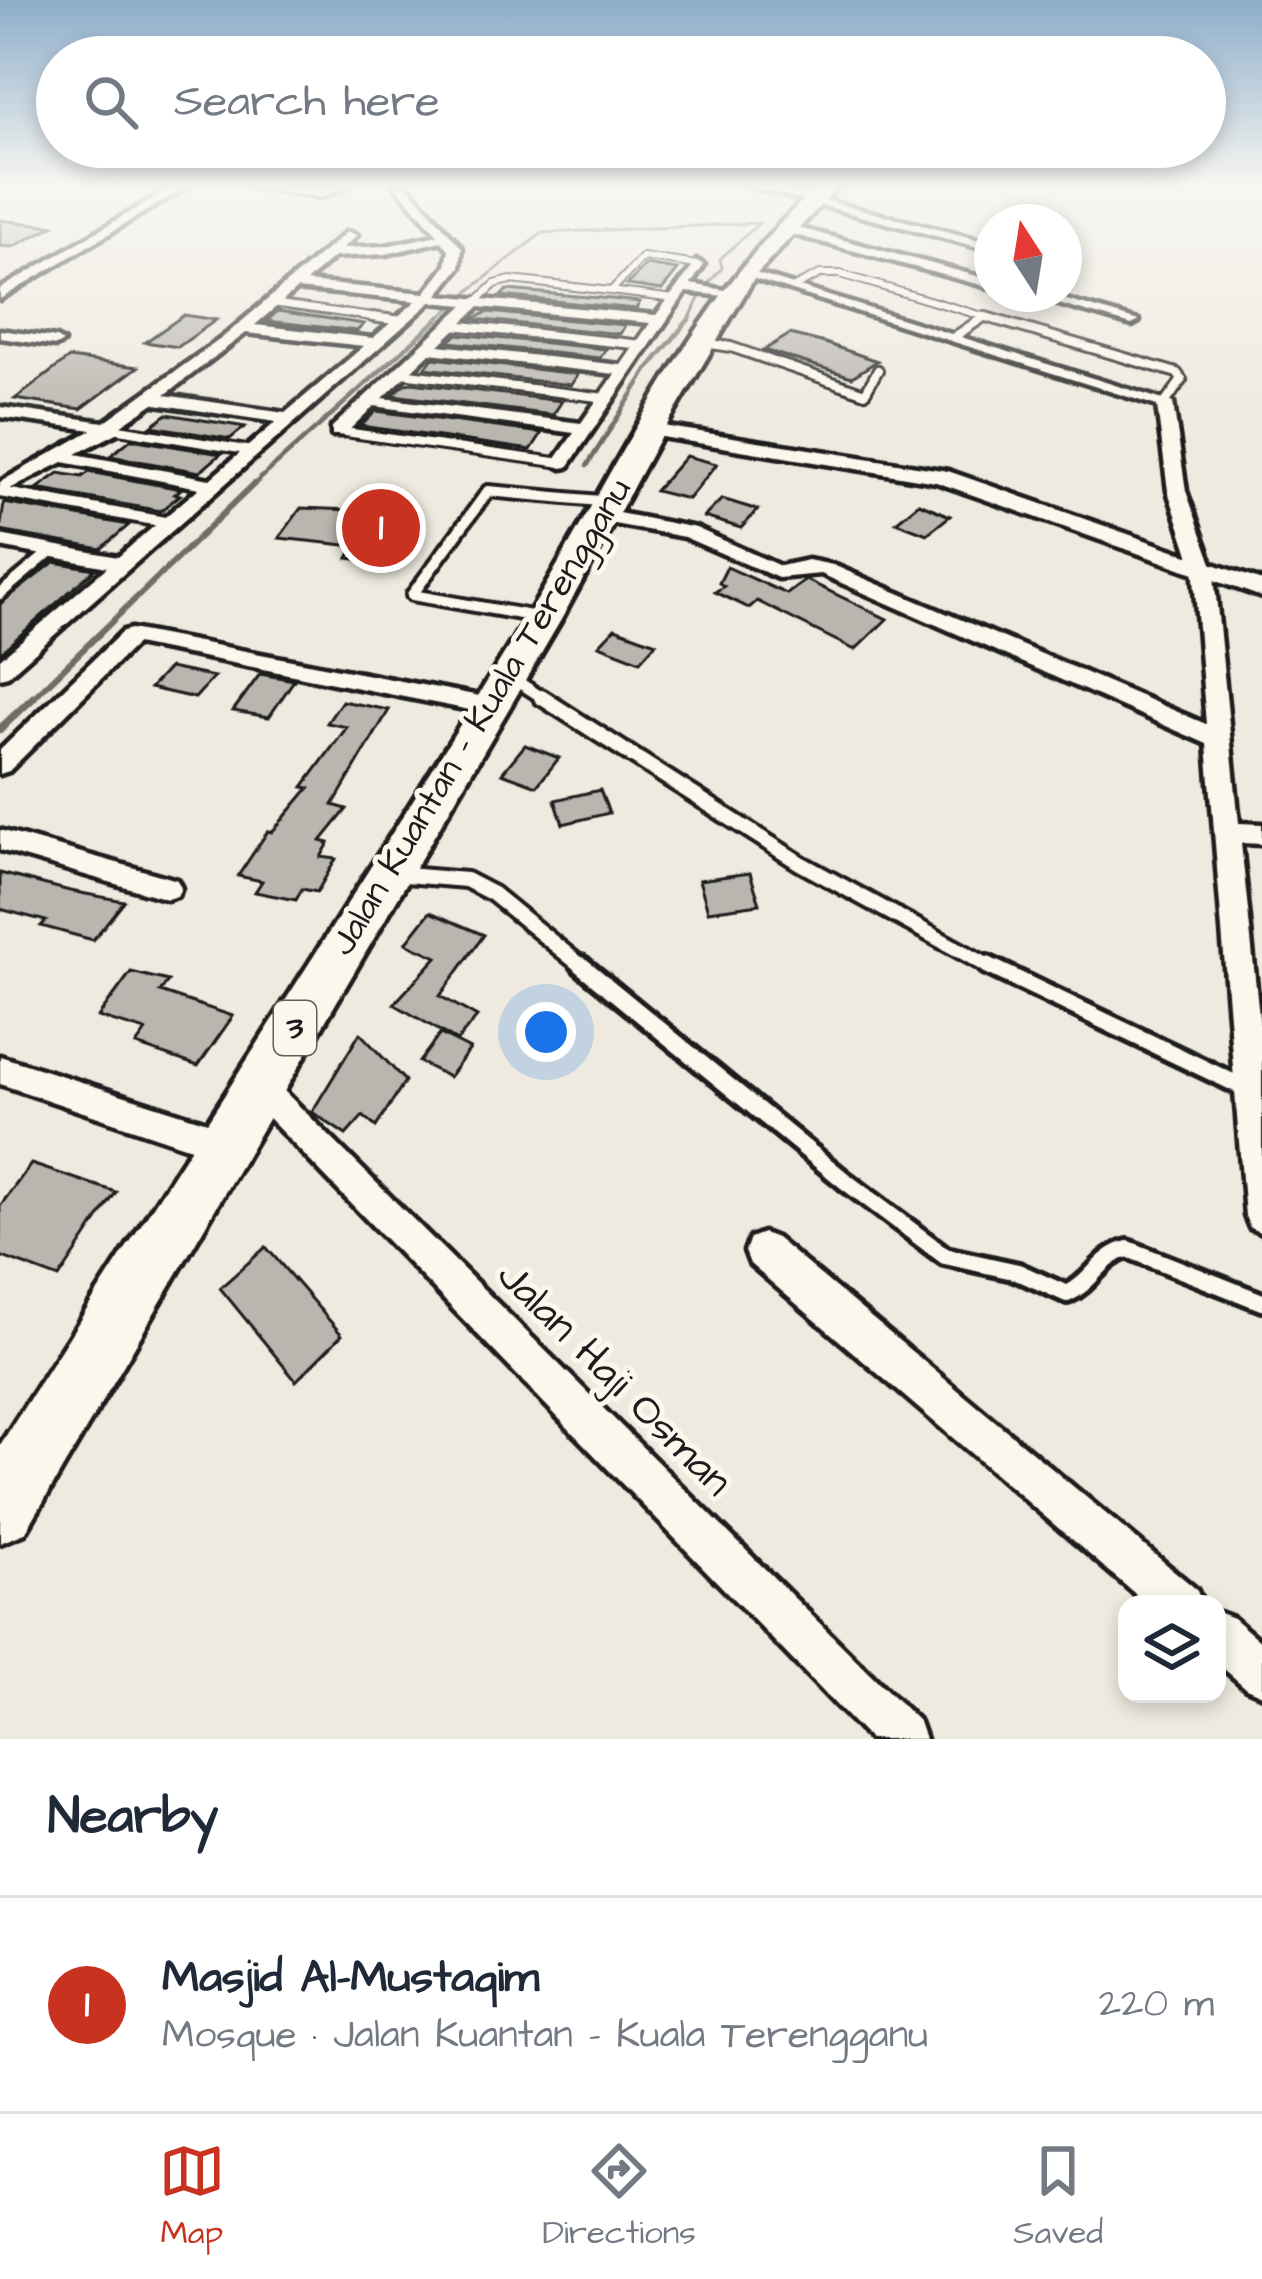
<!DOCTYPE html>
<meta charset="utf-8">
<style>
:root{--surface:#fff;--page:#f6f6f7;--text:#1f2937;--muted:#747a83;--line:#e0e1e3;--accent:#c8321e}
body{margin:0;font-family:"Architects Daughter",sans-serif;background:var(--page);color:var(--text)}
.controls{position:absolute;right:36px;bottom:36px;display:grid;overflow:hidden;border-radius:24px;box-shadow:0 6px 18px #0003}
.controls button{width:108px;height:108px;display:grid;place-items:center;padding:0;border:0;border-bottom:3px solid var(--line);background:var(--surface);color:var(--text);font:60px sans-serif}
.compass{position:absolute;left:974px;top:204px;width:108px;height:108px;border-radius:50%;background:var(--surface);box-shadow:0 6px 18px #0003;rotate:348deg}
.you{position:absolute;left:546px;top:1032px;width:42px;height:42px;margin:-30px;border:9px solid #fff;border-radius:50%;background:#1a73e8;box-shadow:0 0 0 18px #1a73e833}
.badge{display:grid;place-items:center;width:78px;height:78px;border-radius:50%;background:var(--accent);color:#fff;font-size:39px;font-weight:700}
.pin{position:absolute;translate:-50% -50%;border:6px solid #fff;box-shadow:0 3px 12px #0006}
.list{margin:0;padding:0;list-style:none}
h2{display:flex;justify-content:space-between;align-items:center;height:156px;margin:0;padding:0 48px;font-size:51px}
h2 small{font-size:39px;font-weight:400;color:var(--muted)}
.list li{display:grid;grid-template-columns:78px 1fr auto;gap:36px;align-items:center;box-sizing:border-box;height:216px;padding:0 48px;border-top:3px solid var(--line)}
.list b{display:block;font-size:45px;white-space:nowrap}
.list p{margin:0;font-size:39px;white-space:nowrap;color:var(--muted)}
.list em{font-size:39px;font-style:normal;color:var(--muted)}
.icon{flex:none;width:66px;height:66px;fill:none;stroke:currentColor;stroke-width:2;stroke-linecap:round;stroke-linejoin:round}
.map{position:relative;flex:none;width:1262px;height:1739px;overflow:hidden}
.search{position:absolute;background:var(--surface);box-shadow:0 6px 18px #0003;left:36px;right:36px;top:36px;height:132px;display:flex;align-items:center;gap:30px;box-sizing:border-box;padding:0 42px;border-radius:66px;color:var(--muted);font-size:45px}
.sheet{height:372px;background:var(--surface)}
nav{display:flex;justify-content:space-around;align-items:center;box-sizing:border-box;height:168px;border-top:3px solid var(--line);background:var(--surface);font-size:33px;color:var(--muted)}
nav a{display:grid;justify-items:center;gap:6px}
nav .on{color:var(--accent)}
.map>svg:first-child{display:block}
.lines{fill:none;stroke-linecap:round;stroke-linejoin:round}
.stream-far3{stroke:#6f6d69;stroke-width:3}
.stream-far2{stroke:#6f6d69;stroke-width:4.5}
.stream-far1{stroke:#6f6d69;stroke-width:6}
.stream{stroke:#6f6d69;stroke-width:8}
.building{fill:#b9b6af;stroke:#1c1c1c;stroke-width:3}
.service-far4-casing{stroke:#1c1c1c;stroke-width:10}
.service-far3-casing{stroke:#1c1c1c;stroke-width:14}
.service-far2-casing{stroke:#1c1c1c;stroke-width:18}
.service-far1-casing{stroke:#1c1c1c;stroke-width:22}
.service-casing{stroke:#1c1c1c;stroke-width:26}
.minor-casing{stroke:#1c1c1c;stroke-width:9}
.tertiary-casing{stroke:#1c1c1c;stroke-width:9}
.trunk-casing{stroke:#1c1c1c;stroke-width:9}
.service-far4{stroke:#fbf7ec;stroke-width:6}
.service-far3{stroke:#fbf7ec;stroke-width:8}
.service-far2{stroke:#fbf7ec;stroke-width:10}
.service-far1{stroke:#fbf7ec;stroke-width:14}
.service{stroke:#fbf7ec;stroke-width:16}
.minor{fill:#fbf7ec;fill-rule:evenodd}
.tertiary{fill:#fbf7ec;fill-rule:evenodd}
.trunk{fill:#fbf7ec;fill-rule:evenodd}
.labels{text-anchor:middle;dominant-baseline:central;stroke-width:10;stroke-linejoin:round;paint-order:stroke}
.shield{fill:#fbf7ec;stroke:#5f5e5a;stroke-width:3}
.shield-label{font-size:33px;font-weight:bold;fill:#1c1c1c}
.street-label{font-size:36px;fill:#1c1c1c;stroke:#fbf7ec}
.near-street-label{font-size:42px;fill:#1c1c1c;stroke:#fbf7ec}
</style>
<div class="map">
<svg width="1262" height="1739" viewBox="0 0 1262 1739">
<rect width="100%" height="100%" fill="#eeeadf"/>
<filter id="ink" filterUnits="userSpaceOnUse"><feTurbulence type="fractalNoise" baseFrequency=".00833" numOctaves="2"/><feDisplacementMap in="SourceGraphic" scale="24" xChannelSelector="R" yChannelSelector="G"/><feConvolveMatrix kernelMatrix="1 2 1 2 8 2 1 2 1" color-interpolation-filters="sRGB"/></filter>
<g filter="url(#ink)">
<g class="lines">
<g class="stream-far3">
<polyline points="706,286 722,268 720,259 758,224"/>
<polyline points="464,295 542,233 759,223"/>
<polyline points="437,320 455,304"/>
<polyline points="689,320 702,292"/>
</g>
<g class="stream-far2">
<polyline points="587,466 648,369 691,317"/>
<polyline points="251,487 440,317"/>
</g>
<polyline class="stream-far1" points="31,700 254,484"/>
<polyline class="stream" points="0,729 34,697"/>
</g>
<g class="building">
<polygon points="0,220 53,226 13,247 0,246"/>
<polygon points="646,265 678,270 662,290 627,285"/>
<polygon points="507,290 612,299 640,302 636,309 501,296"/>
<polygon points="278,311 364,324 357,331 267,321"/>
<polygon points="488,312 625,325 620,334 473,319"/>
<polygon points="184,315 216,320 178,347 145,342"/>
<polygon points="457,334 606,349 600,358 449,342"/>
<polygon points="790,334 825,343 877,361 852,377 764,350"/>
<polygon points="69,358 138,367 81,409 15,399"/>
<polygon points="433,358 578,374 571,385 425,368"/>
<polygon points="405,384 412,383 562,401 553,415 393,395"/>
<polygon points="376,411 542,433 531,450 361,426"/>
<polygon points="167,414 245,427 230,439 151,426"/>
<polygon points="131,439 221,454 200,472 110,456"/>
<polygon points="686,456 717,464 688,499 655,491"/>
<polygon points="89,472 181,489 175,494 180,495 161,511 37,489 59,473 82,477"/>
<polygon points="722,499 758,510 741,528 704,517"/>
<polygon points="4,503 129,525 101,549 0,531"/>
<polygon points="919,503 950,516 927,534 896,522"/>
<polygon points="382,505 403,507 396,518 404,519 379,562 348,558 355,546 279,538 301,508 378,511"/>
<polygon points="54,562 95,569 0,653 0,604"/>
<polygon points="727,567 787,594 806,580 887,619 855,650 757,601 749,608 715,592 724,586 719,583"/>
<polygon points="615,628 656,643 640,661 599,645"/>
<polygon points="169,668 214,677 195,698 150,688"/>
<polygon points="260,674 294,680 269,717 233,711"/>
<polygon points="342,701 389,710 333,805 347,809 321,841 329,843 321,857 336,859 317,892 302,889 296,900 255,892 262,881 238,876 268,831 272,832 309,788 303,787 347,727 327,723"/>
<polygon points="525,745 559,758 537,786 502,773"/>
<polygon points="600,790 609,813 563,824 555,800"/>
<polygon points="0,873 70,891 124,901 93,940 41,926 46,921 0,909"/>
<polygon points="750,873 760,904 708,911 699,880"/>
<polygon points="430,912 484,935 440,996 477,1017 457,1041 394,1004 437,957 406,943"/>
<polygon points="131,972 168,981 160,992 233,1016 198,1066 136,1045 146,1031 98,1017"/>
<polygon points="360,1033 405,1081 376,1127 363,1116 346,1135 312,1112"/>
<polygon points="440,1034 470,1049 449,1077 419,1062"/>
<polygon points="31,1164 116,1192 59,1278 0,1256 0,1206"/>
<polygon points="266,1247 342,1335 296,1381 220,1288"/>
</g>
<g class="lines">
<defs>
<g id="service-far4">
<polyline points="794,287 820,274 840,274 996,320"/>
<polyline points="611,291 674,299"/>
<polyline points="476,302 495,284 511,280 611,291 643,257 697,265"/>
<polyline points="272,303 393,320"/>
<polyline points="979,320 985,316"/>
</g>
<g id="service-far3">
<polyline points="372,317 402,321"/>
<polyline points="986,317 1177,373 1182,380 1165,403"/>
<polyline points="452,325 643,345"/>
<polyline points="954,337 984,317"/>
<polyline points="704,343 731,347 865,393 878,370"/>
<polyline points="401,373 606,398"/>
<polyline points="113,428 252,451"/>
<polyline points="338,431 562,463"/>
</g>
<g id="service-far2">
<polyline points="0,492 170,523"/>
<polyline points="0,594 51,551"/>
<polyline points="543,618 412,595 488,491 611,502"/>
<polyline points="509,676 546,700"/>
</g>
<g id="service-far1">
<polyline points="541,697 800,863 992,968"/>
<polyline points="393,874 466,880 493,894 584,968"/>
</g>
<g id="service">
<path d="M581 965 845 1181 945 1256 1018 1272 1067 1294C1093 1282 1100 1256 1128 1249L1262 1302"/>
<polyline points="987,965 1247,1089"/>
</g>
<g id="minor">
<polygon points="174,186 188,186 0,299 0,289"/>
<polygon points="247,186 320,190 349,186 321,197"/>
<path d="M396 186H408L462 248 460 267 438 295 656 315 697 261 704 265 691 284 742 293 735 297 686 292 568 467 562 468 553 463 574 433 374 406 344 435H332V427L464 305 431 302 8 676 0 678V659L107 567 0 547V535L118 557 199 488 63 462 0 494V482L92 430 0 417V407L104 422 222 338 347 232 357 235 343 248 386 246 438 235ZM441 241 449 249 446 266 425 293 306 282 334 257 386 254ZM297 289 416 301 373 338 255 325ZM479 307 650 323 621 365 439 345ZM246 333 364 346 285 413 165 395ZM430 353 615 374 581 423 383 398ZM154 403 156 404 276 422 210 479 76 454 119 432 120 426Z"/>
<polygon points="749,186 769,186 992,243 992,251"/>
<polygon points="784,224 992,280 992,288 780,231"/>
<polygon points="1064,262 1075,264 1077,267 1064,270"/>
<polygon points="742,269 1173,403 1186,491 1213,566 1239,823 1262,824 1262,844 1241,843 1262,1045 1262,1233 1250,1228 1245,1216 1207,744 821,574 778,578 684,537 603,522 594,516 603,510 696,528 780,566 808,560 833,565 1206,724 1193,566 1168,491 1157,406 742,275"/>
<polygon points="1023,294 1046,294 1139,321 1132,325"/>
<polygon points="0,330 56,338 63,342 56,346 0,338"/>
<polygon points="131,629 490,698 502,706 490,714 136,644 9,771 0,774 0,750 123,631"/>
<polygon points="0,830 167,877 177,880 181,888 177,896 167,899 0,850"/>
<polygon points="0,1056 223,1127 235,1132 240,1143 235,1154 223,1159 0,1084"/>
<polygon points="259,1072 270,1077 919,1722 925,1739 869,1739 248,1097 243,1087 248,1077"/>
<polygon points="763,1233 776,1238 1196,1589 1203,1604 1147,1604 750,1264 745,1251 750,1238"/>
<polygon points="1217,1612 1233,1618 1262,1643 1262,1695 1246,1688 1217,1663"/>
</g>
<polygon id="tertiary" points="650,424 948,471 1262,581 1262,597 936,482 643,434 643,426"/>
<path id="trunk" d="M818 186H838L756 275 664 430 562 618 25 1533 0 1543V1445C175 1170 355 897 525 620 616 472 689 304 818 186Z"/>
</defs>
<use href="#service-far4" class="service-far4-casing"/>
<use href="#service-far3" class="service-far3-casing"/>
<use href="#service-far2" class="service-far2-casing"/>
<use href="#service-far1" class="service-far1-casing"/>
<use href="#service" class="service-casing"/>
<use href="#minor" class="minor-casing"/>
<use href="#tertiary" class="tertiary-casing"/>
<use href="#trunk" class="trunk-casing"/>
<use href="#service-far4" class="service-far4"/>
<use href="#service-far3" class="service-far3"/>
<use href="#service-far2" class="service-far2"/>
<use href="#service-far1" class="service-far1"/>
<use href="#service" class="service"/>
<use href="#minor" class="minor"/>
<use href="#tertiary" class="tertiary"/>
<use href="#trunk" class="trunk"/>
</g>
</g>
<linearGradient id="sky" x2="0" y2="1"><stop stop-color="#8dadca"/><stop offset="0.43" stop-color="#f7f6f1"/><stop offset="1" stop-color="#f7f6f1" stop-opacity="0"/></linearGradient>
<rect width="1262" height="430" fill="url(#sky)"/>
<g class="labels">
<rect class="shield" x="274" y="1001" width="42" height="54" rx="9"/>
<g class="shield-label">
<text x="295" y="1028">3</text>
</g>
<g class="street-label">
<text transform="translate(481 717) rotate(-59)">Jalan Kuantan - Kuala Terengganu</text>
</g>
<g class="near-street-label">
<text transform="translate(614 1379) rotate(45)">Jalan Haji Osman</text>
</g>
</g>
</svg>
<div class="controls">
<button><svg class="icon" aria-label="layers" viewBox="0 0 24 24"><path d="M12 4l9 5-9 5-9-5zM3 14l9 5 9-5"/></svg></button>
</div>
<svg class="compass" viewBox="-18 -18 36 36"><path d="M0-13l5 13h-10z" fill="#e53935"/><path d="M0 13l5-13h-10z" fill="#747a83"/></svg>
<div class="you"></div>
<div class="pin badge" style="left:381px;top:528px">1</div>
<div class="search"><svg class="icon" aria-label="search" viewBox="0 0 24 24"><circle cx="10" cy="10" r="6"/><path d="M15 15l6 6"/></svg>Search here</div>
</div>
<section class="sheet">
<h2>Nearby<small></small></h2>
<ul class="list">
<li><span class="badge">1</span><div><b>Masjid Al-Mustaqim</b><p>Mosque · Jalan Kuantan - Kuala Terengganu</p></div><em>220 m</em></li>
</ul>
</section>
<nav>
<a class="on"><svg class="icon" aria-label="map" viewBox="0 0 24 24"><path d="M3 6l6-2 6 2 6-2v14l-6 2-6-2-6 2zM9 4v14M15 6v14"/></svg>Map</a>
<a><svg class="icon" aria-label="directions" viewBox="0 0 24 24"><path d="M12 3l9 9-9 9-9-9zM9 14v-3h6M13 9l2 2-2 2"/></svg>Directions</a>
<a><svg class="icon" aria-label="saved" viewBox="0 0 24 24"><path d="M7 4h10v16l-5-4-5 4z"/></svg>Saved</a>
</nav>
